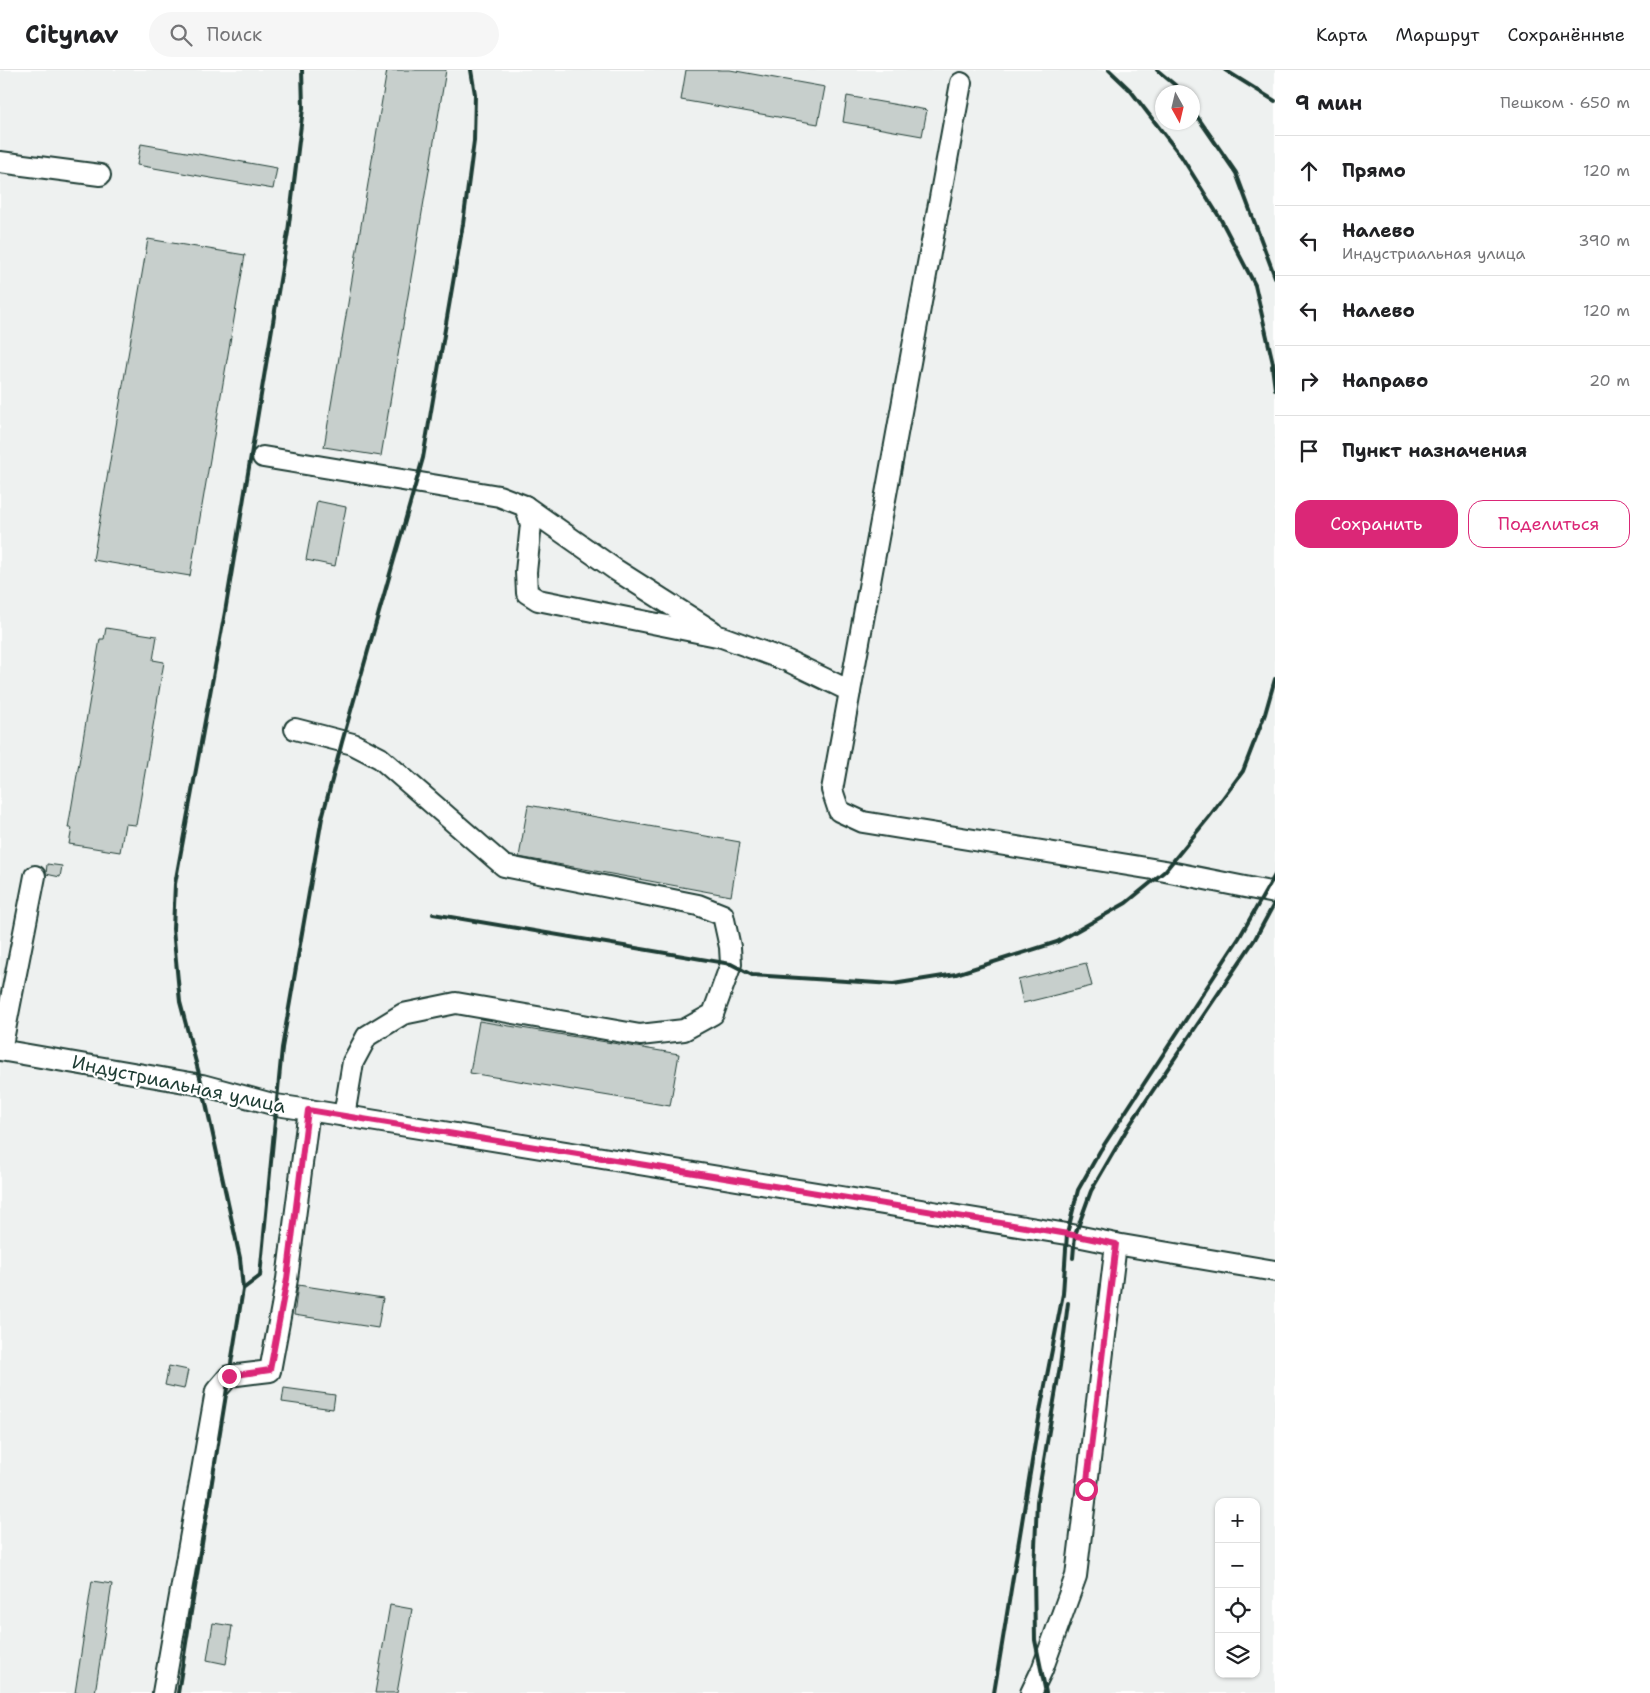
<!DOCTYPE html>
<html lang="ru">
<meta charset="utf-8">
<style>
:root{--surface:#fff;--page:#f6f6f6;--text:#202124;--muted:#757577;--line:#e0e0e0;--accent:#db2777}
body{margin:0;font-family:"Shantell Sans",sans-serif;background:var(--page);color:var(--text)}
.controls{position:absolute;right:15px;bottom:15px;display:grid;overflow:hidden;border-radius:10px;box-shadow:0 1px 4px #0004}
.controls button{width:45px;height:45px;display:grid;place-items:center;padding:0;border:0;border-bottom:1px solid var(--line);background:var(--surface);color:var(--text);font:25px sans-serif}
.compass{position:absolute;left:1155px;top:15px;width:45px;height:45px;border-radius:50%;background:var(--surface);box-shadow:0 1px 4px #0004;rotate:172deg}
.stop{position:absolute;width:15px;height:15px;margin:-11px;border:4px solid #db2777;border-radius:50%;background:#fff}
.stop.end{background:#db2777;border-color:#fff;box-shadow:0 1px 5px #0008}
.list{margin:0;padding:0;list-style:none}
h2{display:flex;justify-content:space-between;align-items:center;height:65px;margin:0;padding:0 20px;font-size:21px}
h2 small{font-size:16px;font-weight:400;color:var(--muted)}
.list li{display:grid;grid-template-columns:32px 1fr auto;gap:15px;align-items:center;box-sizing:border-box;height:70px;padding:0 20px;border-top:1px solid var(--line)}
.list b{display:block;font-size:19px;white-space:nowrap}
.list p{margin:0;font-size:16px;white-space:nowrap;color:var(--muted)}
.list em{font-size:16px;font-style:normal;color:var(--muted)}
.actions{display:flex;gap:10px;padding:15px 20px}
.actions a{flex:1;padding:11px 0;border:1px solid var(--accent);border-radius:15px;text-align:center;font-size:18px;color:var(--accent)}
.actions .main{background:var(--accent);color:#fff}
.icon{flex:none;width:28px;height:28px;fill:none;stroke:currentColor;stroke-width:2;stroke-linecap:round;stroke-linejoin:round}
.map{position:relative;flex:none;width:1275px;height:1623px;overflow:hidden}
header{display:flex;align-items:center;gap:30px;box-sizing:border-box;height:70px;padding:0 25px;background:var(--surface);border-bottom:1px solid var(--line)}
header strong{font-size:24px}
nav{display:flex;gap:28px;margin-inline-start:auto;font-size:18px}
.search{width:350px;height:45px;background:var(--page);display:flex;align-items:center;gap:12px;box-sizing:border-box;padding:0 18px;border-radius:28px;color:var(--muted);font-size:19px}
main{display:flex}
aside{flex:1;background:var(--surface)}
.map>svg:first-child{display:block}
.built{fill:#eef1f0;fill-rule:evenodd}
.building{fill:#c7cfcc;stroke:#1f3d34}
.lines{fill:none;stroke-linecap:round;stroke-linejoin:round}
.minor-casing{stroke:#1f3d34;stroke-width:24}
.minor{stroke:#fff;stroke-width:20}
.rail{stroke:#1f3d34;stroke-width:4}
.route{stroke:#db2777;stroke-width:6}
.labels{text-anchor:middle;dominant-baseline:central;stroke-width:4.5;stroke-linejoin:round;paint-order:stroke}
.street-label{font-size:19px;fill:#1f3d34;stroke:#fff}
</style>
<header>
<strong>Citynav</strong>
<div class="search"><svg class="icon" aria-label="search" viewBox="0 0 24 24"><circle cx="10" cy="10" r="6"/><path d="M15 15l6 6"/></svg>Поиск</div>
<nav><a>Карта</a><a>Маршрут</a><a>Сохранённые</a></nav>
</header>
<main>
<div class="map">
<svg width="1275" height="1623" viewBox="0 0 1275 1623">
<rect width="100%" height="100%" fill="#fff"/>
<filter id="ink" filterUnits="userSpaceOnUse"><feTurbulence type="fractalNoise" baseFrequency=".02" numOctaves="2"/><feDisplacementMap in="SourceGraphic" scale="10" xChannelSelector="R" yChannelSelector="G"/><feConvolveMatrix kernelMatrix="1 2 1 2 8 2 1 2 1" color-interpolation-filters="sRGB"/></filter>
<g filter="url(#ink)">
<path class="built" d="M0 0H1275V1623H0ZM1162 22H1192V52H1162ZM1219 1432H1256V1604H1219Z"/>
<g class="building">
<polygon points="387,0 446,0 381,386 324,377"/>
<polygon points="686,0 730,0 825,17 818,54 681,30"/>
<polygon points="847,26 927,40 922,66 843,52"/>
<polygon points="141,74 277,98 273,119 137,95"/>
<polygon points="148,169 245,185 190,506 93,490"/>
<polygon points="317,431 346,437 335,496 306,490"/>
<polygon points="106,558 157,566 153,590 164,592 136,755 125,754 120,782 69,774 72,758 68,758 100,569 104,569"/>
<polygon points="528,735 740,772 731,826 519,787"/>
<polygon points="47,794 62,796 60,807 46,804"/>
<polygon points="1086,893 1092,916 1023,933 1018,910"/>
<polygon points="479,951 679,984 670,1036 470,1003"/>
<polygon points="298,1215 383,1228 378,1258 294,1245"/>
<polygon points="169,1296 188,1300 184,1319 165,1315"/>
<polygon points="284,1318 335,1325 333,1339 282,1332"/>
<polygon points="92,1511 112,1514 95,1623 75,1623"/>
<polygon points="390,1535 412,1539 397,1623 375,1623"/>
<polygon points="213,1553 232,1556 226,1594 207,1590"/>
</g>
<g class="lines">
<defs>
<g id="minor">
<polyline points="961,13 832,720 839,741 863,752 1165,801 1275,823"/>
<polyline points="0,92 100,105"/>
<polyline points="263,387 499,426 525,436 531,454 526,502 527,523 538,530 722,567 788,591 850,621"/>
<polyline points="525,436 616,500 712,561"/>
<polyline points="295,659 353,674 380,688 504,796 698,835 723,845 730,877 731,894 713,944 684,960 640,965 456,933 403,944 367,966 353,992 344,1046"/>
<polyline points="0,980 202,1015 276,1035 309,1040 1067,1164 1116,1174 1275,1201"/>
<polyline points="1,980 35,806"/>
<polyline points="163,1623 216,1321 229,1306 270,1301 287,1209 309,1040"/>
<polyline points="1031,1623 1042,1600 1076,1506 1116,1174"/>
</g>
</defs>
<use href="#minor" class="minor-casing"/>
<use href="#minor" class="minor"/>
<g class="rail">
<polyline points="1109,0 1130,20 1181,86 1220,148 1255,215 1275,302"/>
<polyline points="1157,0 1175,15 1180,22"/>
<polyline points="1225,0 1275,31"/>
<polyline points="1192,39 1236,103 1275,207"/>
<polyline points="1272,296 1275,319"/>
<polyline points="433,844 731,894 752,905 893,914 956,904 1057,872 1126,833 1165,801 1209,747 1243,701 1265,644 1275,609"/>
<polyline points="1073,1188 1075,1165 1091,1121 1127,1059 1255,869 1275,832"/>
<polyline points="243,1219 240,1188 202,1015 180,932 173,859 175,814 225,542 288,162 303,38 302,0"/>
<polyline points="178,1623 243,1219 260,1206 282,978 322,748 342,672 423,388 463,154 474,71 475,24 471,0"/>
<polyline points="994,1623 1041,1336 1063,1224 1067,1164 1078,1120 1100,1081 1239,868 1275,805"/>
<polyline points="1046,1623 1035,1570 1034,1500 1037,1431 1060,1296 1068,1233"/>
</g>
</g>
</g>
<g class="lines" filter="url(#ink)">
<polyline class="route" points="229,1306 270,1300 287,1209 308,1040 1068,1164 1116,1174 1086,1419"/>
</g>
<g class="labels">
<g class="street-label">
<text transform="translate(179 1014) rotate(12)">Индустриальная улица</text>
</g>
</g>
</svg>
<div class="controls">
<button>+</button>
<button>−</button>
<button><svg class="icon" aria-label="locate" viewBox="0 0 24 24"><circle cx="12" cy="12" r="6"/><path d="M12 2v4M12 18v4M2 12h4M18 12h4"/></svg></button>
<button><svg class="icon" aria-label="layers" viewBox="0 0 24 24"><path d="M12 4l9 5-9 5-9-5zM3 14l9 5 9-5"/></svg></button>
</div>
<svg class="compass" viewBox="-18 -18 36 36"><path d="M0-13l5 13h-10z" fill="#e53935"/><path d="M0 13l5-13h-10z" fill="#757577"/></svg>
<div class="stop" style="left:1086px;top:1419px"></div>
<div class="stop end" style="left:229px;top:1306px"></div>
</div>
<aside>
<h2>9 мин<small>Пешком · 650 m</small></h2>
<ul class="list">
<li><svg class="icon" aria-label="ahead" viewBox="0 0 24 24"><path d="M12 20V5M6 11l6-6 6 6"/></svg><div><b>Прямо</b></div><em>120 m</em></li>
<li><svg class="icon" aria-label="left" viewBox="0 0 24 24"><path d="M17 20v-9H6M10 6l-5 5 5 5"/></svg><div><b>Налево</b><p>Индустриальная улица</p></div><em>390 m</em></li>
<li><svg class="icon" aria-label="left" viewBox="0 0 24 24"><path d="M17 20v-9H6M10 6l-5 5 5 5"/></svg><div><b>Налево</b></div><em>120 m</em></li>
<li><svg class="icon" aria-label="right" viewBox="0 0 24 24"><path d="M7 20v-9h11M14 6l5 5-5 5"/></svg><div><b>Направо</b></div><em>20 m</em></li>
<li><svg class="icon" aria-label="arrive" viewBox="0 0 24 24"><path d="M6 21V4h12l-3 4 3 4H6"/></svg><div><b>Пункт назначения</b></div></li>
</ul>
<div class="actions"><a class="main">Сохранить</a><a>Поделиться</a></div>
</aside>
</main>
